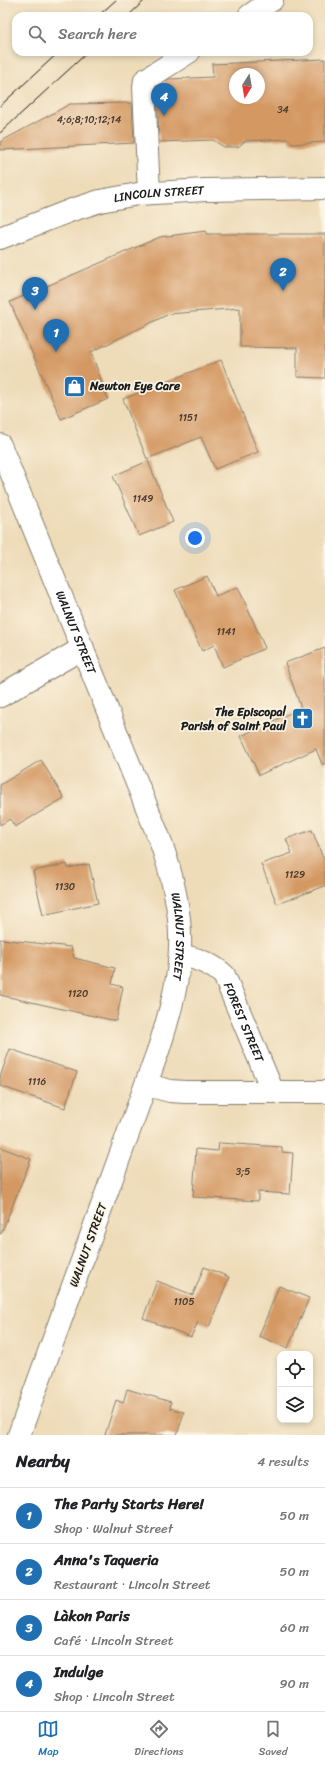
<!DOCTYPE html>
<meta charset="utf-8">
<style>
:root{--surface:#fff;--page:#f2f2f2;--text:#202124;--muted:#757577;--line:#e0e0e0;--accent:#1f6fb2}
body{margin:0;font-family:Sriracha,sans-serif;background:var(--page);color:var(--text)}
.controls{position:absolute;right:12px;bottom:12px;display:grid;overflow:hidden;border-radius:8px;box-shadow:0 2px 6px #0003}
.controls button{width:36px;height:36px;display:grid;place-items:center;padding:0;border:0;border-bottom:1px solid var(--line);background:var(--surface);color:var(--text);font:20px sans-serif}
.compass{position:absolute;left:229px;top:68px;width:36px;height:36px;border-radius:50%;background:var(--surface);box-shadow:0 2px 6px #0003;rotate:191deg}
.you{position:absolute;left:195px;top:538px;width:14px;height:14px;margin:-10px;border:3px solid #fff;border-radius:50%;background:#1a73e8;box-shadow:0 0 0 6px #1a73e833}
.badge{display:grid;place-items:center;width:26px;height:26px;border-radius:50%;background:var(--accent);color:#fff;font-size:13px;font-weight:700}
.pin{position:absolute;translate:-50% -33px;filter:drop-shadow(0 1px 2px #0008)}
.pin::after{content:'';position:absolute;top:21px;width:14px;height:12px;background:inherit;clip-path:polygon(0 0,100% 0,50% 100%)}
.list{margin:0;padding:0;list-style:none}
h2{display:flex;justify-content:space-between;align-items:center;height:52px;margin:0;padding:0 16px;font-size:17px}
h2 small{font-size:13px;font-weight:400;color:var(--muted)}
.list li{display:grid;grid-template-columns:26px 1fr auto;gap:12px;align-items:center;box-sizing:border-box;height:56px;padding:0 16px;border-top:1px solid var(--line)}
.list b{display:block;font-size:15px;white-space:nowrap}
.list p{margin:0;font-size:13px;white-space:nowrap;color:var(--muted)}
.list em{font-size:13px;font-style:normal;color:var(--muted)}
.icon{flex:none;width:22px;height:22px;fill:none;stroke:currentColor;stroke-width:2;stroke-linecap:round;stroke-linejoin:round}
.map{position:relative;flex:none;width:325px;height:1435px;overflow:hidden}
.search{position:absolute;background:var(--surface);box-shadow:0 2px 6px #0003;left:12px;right:12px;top:12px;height:44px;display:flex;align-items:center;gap:10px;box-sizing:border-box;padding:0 14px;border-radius:12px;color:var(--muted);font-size:15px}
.sheet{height:276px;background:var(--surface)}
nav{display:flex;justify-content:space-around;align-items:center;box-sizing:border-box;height:56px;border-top:1px solid var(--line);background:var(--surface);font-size:11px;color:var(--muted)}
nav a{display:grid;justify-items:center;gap:2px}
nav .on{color:var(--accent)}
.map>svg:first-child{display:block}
.building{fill:#d49964;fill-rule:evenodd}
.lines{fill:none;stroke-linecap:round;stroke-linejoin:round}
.minor-casing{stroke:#857c6a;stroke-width:24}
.major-casing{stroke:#857c6a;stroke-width:24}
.minor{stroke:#fff;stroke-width:22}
.major{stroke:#fff;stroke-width:22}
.tram{stroke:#1c1c1c;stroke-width:1}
.labels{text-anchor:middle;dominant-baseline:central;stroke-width:3.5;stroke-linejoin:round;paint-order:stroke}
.number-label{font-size:10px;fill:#4a3b2e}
.street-label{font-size:12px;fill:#1c1c1c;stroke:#fcf5e5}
.poi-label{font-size:12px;font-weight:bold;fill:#1c1c1c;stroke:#fcf5e5;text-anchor:start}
</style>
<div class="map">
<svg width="325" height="1435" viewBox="0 0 325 1435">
<rect width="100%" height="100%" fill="#fcf5e5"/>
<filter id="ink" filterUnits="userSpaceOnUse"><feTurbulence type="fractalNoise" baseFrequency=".025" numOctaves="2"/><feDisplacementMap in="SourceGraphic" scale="8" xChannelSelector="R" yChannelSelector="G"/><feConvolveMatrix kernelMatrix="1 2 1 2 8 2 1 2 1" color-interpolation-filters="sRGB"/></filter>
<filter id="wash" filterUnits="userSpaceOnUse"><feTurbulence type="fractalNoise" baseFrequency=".012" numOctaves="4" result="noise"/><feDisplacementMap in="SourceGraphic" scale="16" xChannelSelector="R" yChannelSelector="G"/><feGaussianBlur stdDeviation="0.9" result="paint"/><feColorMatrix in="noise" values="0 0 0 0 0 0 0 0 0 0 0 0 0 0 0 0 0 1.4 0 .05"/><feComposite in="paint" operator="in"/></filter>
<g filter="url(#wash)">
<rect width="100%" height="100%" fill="#eedcb9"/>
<g id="blocks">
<g class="building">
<path d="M325 59V142L292 144 288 139 245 141 238 147H224L213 140 159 142 157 87 169 79 213 77 212 64ZM235 74H259V98H235Z"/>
<polygon points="132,103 134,143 0,150 0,142 70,104"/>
<polygon points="206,231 206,234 325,234 325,378 297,377 297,348 240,347 240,308 169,314 91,352 108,399 61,419 10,302 160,237"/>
<polygon points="221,360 258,452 215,469 201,437 147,459 123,399"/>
<polygon points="148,461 173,522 139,536 113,476"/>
<polygon points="207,576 216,596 238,587 265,648 223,667 214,645 202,651 175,590"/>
<polygon points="325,648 325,764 322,764 316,749 259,775 241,736 301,708 285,663"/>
<polygon points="41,760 64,798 15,827 10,819 0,825 0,785"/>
<polygon points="312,830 325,863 325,886 277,904 261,864 292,853 286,839"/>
<polygon points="67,864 68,868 89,864 98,903 43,915 33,871"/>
<polygon points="0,939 71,947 74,958 115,968 112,984 123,987 116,1021 0,995"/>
<polygon points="10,1049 77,1072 65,1108 0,1086 0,1077"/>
<polygon points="219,1143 282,1147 282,1152 293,1153 290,1194 258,1192 258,1201 193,1197 196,1149 218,1151"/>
<polygon points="0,1147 31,1159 1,1234 0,1234"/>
<polygon points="204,1267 229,1277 209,1327 198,1322 191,1337 143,1318 157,1281 193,1295"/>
<polygon points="279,1286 309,1298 288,1348 259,1336"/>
<polygon points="127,1389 171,1402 170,1408 184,1412 177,1435 105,1435 116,1400 123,1403"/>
</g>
</g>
</g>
<g filter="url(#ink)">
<use href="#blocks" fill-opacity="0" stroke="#857c6a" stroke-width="1"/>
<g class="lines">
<defs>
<g id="minor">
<polyline points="249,16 272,0"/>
<polyline points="149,193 144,87 145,80 189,52"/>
<path id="s1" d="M0 238 72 210 100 201 138 194 205 190 325 188"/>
<polyline points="0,696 83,648"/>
<path id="s2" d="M180 955C196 958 212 964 224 975L273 1092"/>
<polyline points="147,1085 170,1091 185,1092 325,1092"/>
</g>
<g id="major">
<path id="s3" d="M0 445 160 840C189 922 185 967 159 1048L19 1435"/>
</g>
</defs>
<use href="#minor" class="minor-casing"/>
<use href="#major" class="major-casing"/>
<use href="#minor" class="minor"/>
<use href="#major" class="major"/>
<g class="tram">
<polyline points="98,16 116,0"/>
<polyline points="128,16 145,0"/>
<polyline points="0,106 59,52"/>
<polyline points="0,133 88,52"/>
</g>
</g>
</g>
<defs>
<symbol id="shop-square" viewBox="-11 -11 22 22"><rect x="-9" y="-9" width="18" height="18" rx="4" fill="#1f6fb2" stroke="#fcf5e5"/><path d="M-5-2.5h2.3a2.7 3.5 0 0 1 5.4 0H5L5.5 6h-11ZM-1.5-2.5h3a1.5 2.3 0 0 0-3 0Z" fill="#fff"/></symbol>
<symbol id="church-square" viewBox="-11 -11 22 22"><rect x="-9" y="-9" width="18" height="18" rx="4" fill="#1f6fb2" stroke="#fcf5e5"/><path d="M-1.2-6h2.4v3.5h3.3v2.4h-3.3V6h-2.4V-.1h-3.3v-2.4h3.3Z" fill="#fff"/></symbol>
</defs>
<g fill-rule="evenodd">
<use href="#shop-square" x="62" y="374" width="25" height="25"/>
<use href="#church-square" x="290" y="706" width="25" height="25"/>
</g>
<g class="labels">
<g class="number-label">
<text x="283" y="110">34</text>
<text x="89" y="120">4;6;8;10;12;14</text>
<text x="188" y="418">1151</text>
<text x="143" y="499">1149</text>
<text x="226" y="632">1141</text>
<text x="295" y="875">1129</text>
<text x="65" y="887">1130</text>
<text x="78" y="994">1120</text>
<text x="37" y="1082">1116</text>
<text x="243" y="1172">3;5</text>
<text x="184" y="1302">1105</text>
</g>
<g class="street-label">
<text stroke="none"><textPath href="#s1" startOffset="166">LINCOLN STREET</textPath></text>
<text stroke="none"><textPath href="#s3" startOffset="202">WALNUT STREET</textPath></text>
<text stroke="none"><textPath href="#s3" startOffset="525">WALNUT STREET</textPath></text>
<text stroke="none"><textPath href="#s2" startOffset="100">FOREST STREET</textPath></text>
<text transform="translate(88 1245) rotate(-70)">WALNUT STREET</text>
</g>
<g class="poi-label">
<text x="90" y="386">Newton Eye Care</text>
<text x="286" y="712" text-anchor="end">The Episcopal<tspan x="286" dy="14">Parish of Saint Paul</tspan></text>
</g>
</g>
</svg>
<div class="controls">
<button><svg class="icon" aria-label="locate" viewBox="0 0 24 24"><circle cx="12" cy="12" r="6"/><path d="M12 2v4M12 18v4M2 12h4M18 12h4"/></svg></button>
<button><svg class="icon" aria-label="layers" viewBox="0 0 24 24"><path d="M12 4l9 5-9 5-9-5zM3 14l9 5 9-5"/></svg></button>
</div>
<svg class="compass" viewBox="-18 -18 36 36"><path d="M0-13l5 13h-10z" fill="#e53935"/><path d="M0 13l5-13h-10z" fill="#757577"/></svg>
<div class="you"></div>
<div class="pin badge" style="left:56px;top:352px">1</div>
<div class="pin badge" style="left:283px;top:291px">2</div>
<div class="pin badge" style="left:35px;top:310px">3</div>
<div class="pin badge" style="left:164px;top:116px">4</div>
<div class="search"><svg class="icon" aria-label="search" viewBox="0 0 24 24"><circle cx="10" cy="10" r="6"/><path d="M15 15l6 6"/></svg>Search here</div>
</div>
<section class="sheet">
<h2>Nearby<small>4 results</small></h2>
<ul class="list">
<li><span class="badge">1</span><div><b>The Party Starts Here!</b><p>Shop · Walnut Street</p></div><em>50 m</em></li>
<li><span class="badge">2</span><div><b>Anna's Taqueria</b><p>Restaurant · Lincoln Street</p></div><em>50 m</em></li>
<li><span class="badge">3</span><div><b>Làkon Paris</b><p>Café · Lincoln Street</p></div><em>60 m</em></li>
<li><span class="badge">4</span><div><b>Indulge</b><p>Shop · Lincoln Street</p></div><em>90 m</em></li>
</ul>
</section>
<nav>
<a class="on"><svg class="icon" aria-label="map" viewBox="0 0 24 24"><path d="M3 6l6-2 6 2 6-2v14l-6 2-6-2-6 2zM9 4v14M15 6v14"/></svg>Map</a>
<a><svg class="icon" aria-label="directions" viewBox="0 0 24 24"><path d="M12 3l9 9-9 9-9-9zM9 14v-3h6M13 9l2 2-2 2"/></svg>Directions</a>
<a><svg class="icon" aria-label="saved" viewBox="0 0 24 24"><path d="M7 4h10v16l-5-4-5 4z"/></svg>Saved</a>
</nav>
